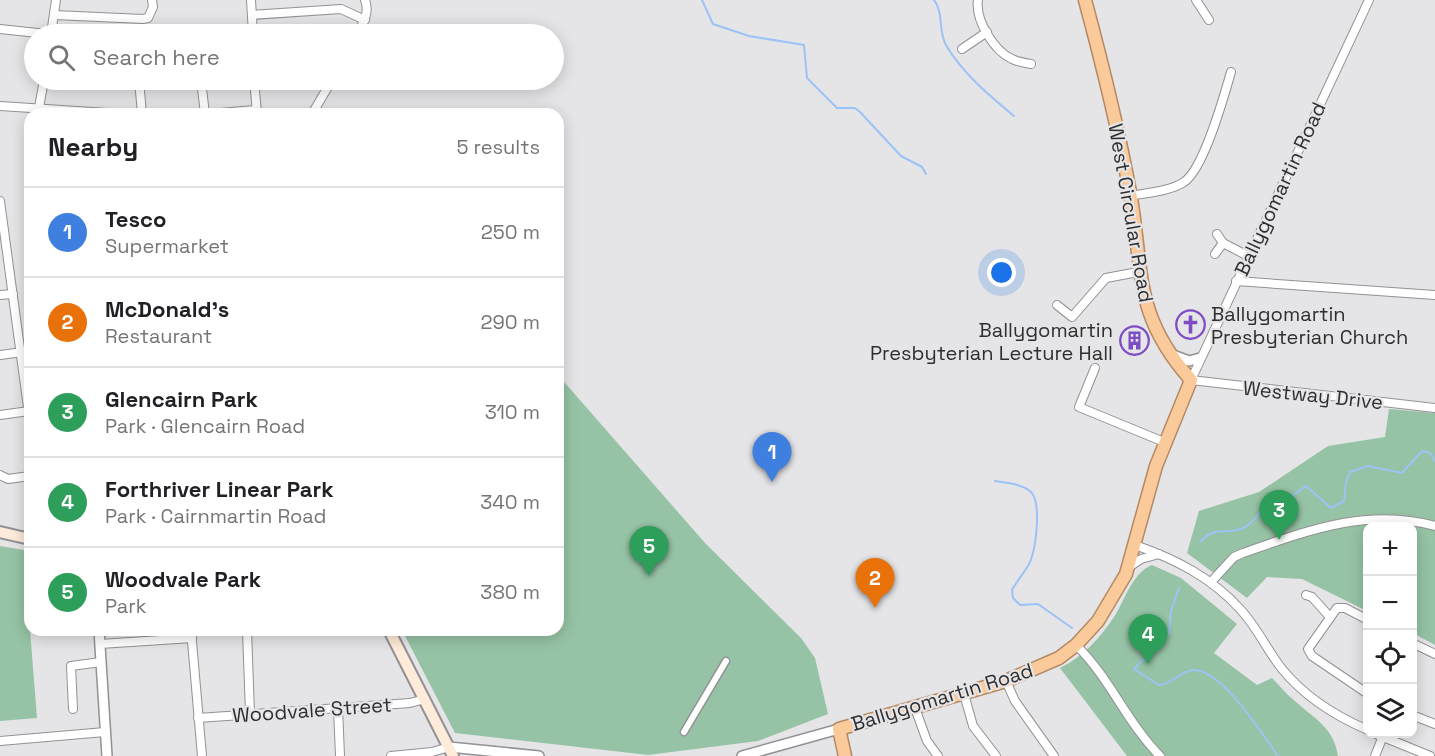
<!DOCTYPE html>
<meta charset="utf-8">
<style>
:root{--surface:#fff;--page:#f2f2f2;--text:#202124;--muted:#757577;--line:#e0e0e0;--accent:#ea580c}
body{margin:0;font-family:"Space Grotesk",sans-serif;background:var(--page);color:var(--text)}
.controls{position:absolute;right:18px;bottom:18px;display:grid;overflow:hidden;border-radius:12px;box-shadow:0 3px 15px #0003}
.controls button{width:54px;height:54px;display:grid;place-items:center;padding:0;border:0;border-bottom:2px solid var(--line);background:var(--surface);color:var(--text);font:30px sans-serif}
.you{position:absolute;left:1002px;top:273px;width:21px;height:21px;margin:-15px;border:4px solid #fff;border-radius:50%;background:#1a73e8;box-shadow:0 0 0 9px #1a73e833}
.badge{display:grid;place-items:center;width:39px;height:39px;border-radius:50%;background:var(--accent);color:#fff;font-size:20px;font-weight:700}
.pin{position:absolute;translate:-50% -50px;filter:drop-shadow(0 2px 3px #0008)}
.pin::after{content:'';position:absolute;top:32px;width:21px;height:18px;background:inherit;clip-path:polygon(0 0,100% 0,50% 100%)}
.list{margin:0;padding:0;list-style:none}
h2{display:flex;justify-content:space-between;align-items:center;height:78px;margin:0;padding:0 24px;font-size:26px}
h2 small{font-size:20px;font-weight:400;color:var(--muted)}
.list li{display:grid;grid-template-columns:39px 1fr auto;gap:18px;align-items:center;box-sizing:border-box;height:90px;padding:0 24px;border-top:2px solid var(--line)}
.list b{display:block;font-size:22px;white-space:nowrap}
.list p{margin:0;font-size:20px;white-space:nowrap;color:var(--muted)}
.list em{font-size:20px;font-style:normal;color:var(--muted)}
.icon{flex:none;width:33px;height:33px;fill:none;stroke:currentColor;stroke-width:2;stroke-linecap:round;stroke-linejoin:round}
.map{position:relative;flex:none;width:1435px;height:756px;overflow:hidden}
.search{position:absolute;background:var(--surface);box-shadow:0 3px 15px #0003;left:24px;top:24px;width:540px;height:66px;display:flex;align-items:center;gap:15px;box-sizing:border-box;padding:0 21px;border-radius:33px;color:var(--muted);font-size:22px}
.panel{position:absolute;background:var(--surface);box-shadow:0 3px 15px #0003;left:24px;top:108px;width:540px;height:528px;border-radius:18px}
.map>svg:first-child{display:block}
.green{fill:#96c3a5}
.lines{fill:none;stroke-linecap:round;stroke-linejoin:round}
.stream{stroke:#9bc3f6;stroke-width:2}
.pedestrian-casing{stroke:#929195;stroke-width:9}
.minor-casing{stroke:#929195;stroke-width:10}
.tertiary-casing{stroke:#929195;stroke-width:12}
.secondary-casing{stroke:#929195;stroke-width:14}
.trunk-casing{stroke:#b38a64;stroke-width:15}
.pedestrian{stroke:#fff;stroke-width:6}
.minor{stroke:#fff;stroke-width:8}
.tertiary{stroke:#fff;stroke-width:9}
.secondary{stroke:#feebd9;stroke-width:10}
.trunk{stroke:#fbca9a;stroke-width:12}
.labels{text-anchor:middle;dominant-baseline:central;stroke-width:4.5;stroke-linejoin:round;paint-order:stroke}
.street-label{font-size:20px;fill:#2e2e2f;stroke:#e5e4e7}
.poi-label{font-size:20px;fill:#2e2e2f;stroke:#e5e4e7;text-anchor:start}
</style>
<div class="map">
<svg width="1435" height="756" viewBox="0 0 1435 756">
<rect width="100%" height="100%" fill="#e5e4e7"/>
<g class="green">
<polygon points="558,375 705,543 801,638 815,658 828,714 758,741 648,755 455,733 402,630 558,630"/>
<polygon points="1389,409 1435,413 1435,645 1413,633 1412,526 1368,526 1367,611 1302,579 1267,577 1247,598 1187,553 1199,511 1259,492 1328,446 1385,437"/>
<polygon points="0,546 30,551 30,630 37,718 0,721"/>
<path d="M1152 565 1181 578 1237 624 1214 653 1257 685 1272 678C1280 686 1287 695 1296 702 1315 719 1334 728 1338 756H1127L1060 668C1083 657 1100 638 1114 617 1125 600 1132 573 1152 565Z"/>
</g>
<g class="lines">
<g class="stream">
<polyline points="702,0 713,24 749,36 804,45 807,78 837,108 855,108 860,112 901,156 922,167 926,174"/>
<path d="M934 0C944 13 938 31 946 45 962 73 990 96 1014 116"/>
<path d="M995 481C1006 483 1023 484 1031 492 1042 504 1036 552 1028 566 1023 574 1017 581 1012 590L1013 598 1020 605 1038 604 1072 628"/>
<path d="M1200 542C1221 518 1235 547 1260 512L1282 509 1292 502 1293 495 1306 486 1331 508 1344 501 1346 482 1350 472 1368 466 1402 473 1422 451 1430 453 1435 461"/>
<path d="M1179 588 1171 611 1169 633 1134 669 1159 685C1172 684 1181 671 1193 670 1221 668 1263 735 1278 756"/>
</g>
<defs>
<polyline id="pedestrian" points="684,732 726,661"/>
<g id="minor">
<polyline points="251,0 253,34"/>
<path d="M978 0C975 20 994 51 1012 59 1018 62 1025 63 1031 64"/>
<polyline points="1196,0 1209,20"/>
<polyline points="1369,0 1191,380 1435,408"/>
<polyline points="54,15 143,19 148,18 153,7 152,0"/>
<polyline points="252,15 341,9 365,20"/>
<polyline points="0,29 47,34"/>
<polyline points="185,33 202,32"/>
<polyline points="51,34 56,0"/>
<path d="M357 34C363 23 370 13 365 0"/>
<polyline points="962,49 987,32"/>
<polyline points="139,80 142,114"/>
<polyline points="201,80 205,114"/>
<polyline points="254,80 257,113"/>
<polyline points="0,106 123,114"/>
<polyline points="38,113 44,80"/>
<polyline points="208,114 255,110"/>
<polyline points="312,114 332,80"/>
<path d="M1130 196C1146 193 1171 191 1184 182 1204 169 1224 96 1231 72"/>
<polyline points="0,201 30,422"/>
<polyline points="1223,243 1248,256"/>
<polyline points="1215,254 1223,243 1217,234"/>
<polyline points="1236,281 1435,295"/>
<polyline points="0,295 13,294"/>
<polyline points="1057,305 1072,317 1106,278 1138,272"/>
<polyline points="0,355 30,351"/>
<polyline points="1095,368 1079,407 1164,442"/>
<polyline points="0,415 29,411"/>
<polyline points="0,475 8,479 30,476"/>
<path d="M1135 545C1175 559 1211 577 1240 609 1257 627 1267 650 1282 669 1305 697 1335 716 1368 730"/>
<polyline points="1129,567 1141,559 1159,554"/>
<path d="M1211 582 1234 557 1243 553C1306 531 1368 507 1435 526"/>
<polyline points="1306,595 1312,597 1329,616"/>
<polyline points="1368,620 1345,608 1337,608 1308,649 1312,656 1368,694"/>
<polyline points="191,630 202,756"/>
<polyline points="247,630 250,714"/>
<polyline points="1412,643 1435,654"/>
<polyline points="100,644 192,638"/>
<path d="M1076 645C1110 678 1127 723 1160 756"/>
<polyline points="1006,681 1015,701 1054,756"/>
<polyline points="964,694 973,726 996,756"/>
<polyline points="338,708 340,756"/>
<polyline points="915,708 927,741 938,756"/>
<polyline points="73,709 71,666 101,662"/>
<polyline points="1412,715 1435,724"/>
<polyline points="198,718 410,703 425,699"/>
<polyline points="1376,734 1430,756"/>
<polyline points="0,741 105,732"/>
<polyline points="391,756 432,752 449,747"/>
<polyline points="1375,756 1383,736"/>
</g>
<g id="tertiary">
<polyline points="1170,354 1189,361 1200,358"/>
<polyline points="99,630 107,756"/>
<polyline points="449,747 539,756"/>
<polyline points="742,756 839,729"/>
</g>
<g id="secondary">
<polyline points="0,532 30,539"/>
<polyline points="389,630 453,756"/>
</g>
<path id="trunk" d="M845 756 839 729 1006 681 1059 658 1076 645 1098 621 1126 574 1156 466 1191 380C1132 314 1144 270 1130 192 1118 128 1102 63 1085 0"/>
</defs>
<use href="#pedestrian" class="pedestrian-casing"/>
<use href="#minor" class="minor-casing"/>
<use href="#tertiary" class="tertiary-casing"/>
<use href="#secondary" class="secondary-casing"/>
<use href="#trunk" class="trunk-casing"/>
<use href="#pedestrian" class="pedestrian"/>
<use href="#minor" class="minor"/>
<use href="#tertiary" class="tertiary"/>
<use href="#secondary" class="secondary"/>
<use href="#trunk" class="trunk"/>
</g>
<defs>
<symbol id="church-ring" viewBox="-11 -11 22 22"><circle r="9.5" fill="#e5e4e7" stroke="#7e4dc5" stroke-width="1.5"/><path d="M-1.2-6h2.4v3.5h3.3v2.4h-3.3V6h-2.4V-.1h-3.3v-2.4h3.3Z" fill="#7e4dc5"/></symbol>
<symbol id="building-ring" viewBox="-11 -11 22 22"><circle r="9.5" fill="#e5e4e7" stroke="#7e4dc5" stroke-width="1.5"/><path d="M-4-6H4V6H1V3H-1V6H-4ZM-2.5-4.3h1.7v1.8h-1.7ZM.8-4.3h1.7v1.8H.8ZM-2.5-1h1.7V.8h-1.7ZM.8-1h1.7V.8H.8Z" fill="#7e4dc5"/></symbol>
</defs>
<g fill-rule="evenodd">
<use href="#church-ring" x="1174" y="308" width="33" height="33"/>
<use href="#building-ring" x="1118" y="324" width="33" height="33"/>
</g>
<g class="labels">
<g class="street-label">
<text transform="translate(1280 189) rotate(-65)">Ballygomartin Road</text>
<text transform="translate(1131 213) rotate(80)">West Circular Road</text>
<text transform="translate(1313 395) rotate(6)">Westway Drive</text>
<text transform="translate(942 697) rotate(-17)">Ballygomartin Road</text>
<text transform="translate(312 710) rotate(-4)">Woodvale Street</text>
</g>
<g class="poi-label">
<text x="1211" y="314">Ballygomartin<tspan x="1211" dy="23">Presbyterian Church</tspan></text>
<text x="1113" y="330" text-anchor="end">Ballygomartin<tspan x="1113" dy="23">Presbyterian Lecture Hall</tspan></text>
</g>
</g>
</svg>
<div class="controls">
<button>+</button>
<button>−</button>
<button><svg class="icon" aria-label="locate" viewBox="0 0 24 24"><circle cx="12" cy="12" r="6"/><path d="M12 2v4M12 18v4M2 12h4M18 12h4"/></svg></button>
<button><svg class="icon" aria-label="layers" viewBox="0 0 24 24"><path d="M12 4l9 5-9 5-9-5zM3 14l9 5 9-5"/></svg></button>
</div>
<div class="you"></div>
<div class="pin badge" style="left:772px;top:482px;background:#3f7fe0">1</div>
<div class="pin badge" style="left:875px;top:608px;background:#e8710a">2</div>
<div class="pin badge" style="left:1279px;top:540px;background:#2e9e5b">3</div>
<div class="pin badge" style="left:1148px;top:664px;background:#2e9e5b">4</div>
<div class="pin badge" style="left:649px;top:576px;background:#2e9e5b">5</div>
<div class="search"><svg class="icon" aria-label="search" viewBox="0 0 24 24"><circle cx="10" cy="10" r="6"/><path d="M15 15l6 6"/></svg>Search here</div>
<section class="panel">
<h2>Nearby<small>5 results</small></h2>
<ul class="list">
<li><span class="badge" style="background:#3f7fe0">1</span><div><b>Tesco</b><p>Supermarket</p></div><em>250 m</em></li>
<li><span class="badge" style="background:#e8710a">2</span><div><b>McDonald's</b><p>Restaurant</p></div><em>290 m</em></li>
<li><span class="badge" style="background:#2e9e5b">3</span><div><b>Glencairn Park</b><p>Park · Glencairn Road</p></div><em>310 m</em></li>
<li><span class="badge" style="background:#2e9e5b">4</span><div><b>Forthriver Linear Park</b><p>Park · Cairnmartin Road</p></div><em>340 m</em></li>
<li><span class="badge" style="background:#2e9e5b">5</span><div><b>Woodvale Park</b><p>Park</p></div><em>380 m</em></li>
</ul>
</section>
</div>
